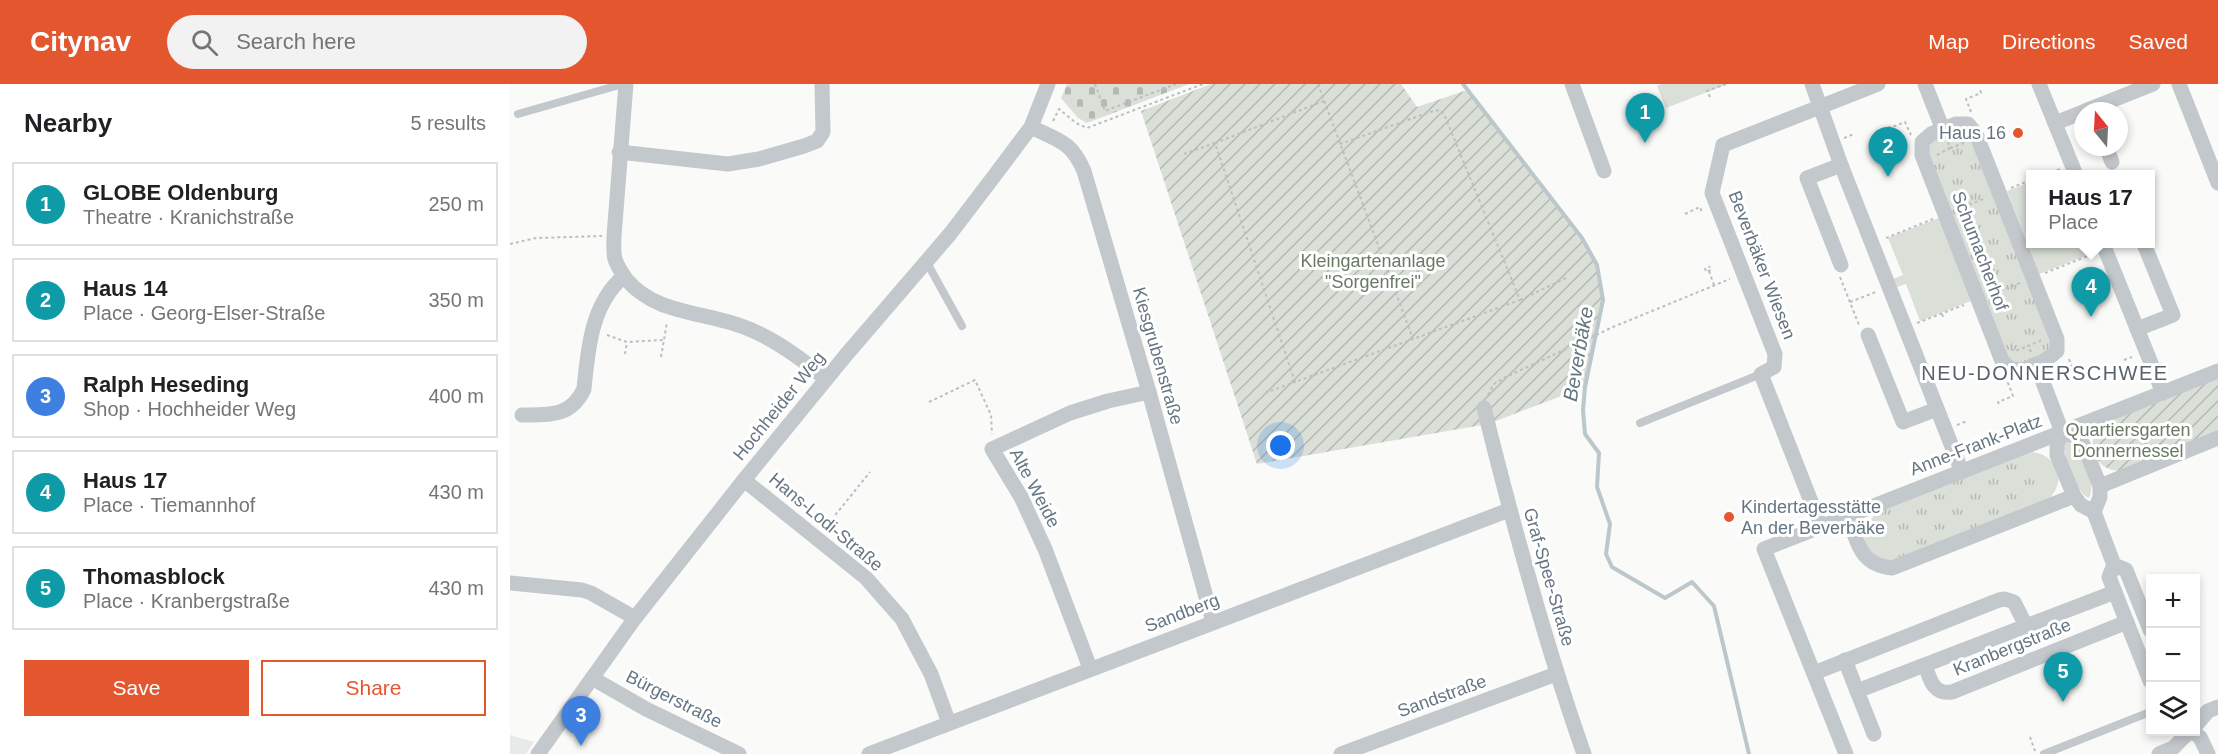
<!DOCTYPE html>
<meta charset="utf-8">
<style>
:root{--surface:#fff;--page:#f2f2f2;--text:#202124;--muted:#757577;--line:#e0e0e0;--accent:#e4572e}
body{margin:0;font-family:Helvetica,sans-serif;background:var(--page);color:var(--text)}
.controls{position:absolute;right:18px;bottom:18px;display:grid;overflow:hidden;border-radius:0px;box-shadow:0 3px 9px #0003}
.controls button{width:54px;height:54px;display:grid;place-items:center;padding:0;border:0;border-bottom:2px solid var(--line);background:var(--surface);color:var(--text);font:30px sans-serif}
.compass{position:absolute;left:1564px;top:18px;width:54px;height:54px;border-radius:50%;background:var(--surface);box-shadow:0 3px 9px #0003;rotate:342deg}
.you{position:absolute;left:771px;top:362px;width:21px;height:21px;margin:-15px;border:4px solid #fff;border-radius:50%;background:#1a73e8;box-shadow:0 0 0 9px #1a73e833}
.badge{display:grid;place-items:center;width:39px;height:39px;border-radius:50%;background:var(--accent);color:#fff;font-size:20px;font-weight:700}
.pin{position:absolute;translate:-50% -50px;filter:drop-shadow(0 2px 3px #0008)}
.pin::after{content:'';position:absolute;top:32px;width:21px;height:18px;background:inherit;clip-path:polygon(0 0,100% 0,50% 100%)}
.popup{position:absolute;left:1516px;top:86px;width:129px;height:78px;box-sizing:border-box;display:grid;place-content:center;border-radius:0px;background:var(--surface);filter:drop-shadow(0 2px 4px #0005);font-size:20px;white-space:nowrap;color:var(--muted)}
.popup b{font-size:22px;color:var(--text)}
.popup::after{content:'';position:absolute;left:50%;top:100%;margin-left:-12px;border:12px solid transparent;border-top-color:var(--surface)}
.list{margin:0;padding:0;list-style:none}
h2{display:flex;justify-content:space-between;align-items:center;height:78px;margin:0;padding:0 24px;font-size:26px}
h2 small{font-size:20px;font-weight:400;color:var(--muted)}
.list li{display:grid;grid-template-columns:39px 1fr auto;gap:18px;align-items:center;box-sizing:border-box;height:84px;margin:0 12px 12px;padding:0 12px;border:2px solid var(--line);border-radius:0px}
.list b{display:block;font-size:22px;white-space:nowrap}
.list p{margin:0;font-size:20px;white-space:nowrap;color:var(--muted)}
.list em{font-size:20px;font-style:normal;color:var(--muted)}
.actions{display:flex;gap:12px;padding:18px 24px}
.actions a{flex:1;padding:14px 0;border:2px solid var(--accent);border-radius:0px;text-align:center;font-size:21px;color:var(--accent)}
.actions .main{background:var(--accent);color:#fff}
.icon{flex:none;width:33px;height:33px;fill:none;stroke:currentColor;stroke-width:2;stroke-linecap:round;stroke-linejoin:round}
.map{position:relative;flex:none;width:1708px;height:670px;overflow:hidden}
header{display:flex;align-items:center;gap:36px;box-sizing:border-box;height:84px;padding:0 30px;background:var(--accent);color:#fff}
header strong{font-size:28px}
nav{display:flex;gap:33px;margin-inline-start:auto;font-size:21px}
.search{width:420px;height:54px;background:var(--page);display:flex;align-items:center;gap:15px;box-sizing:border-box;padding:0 21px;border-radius:33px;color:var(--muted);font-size:22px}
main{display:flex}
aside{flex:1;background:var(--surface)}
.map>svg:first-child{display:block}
.built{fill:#e8e9e9}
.grass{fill:#dadfd7}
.cemetery{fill:url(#cemetery-stones)}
.park{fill:url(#park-tufts)}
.garden{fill:url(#garden-furrows)}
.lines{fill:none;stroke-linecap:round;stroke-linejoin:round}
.stream{stroke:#bbc7cb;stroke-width:4}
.path{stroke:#bbbfc2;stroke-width:2;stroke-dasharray:3 3;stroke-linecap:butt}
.lane{stroke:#c3c8cc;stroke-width:8}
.street{stroke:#c3c8cc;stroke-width:15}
.poi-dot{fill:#e4572e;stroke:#fff;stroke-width:2}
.labels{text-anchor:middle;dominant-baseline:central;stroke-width:6;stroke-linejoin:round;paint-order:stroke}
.poi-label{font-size:18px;fill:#657683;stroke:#fff;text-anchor:end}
.street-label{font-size:18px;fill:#657683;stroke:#fff}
.park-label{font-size:18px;fill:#687a64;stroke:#fff}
.water-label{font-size:20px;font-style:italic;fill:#60757c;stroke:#fff}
.neighbourhood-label{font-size:20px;letter-spacing:1.5px;fill:#57646e;stroke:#fff}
</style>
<header>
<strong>Citynav</strong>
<div class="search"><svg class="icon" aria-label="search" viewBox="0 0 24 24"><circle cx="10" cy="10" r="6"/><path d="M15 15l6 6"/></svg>Search here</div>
<nav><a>Map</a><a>Directions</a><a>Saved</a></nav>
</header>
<main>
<aside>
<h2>Nearby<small>5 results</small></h2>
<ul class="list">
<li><span class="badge" style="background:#0f9aa8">1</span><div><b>GLOBE Oldenburg</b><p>Theatre · Kranichstraße</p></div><em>250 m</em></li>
<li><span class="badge" style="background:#0f9aa8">2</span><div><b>Haus 14</b><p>Place · Georg-Elser-Straße</p></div><em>350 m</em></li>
<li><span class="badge" style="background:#3f7fe0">3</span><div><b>Ralph Heseding</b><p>Shop · Hochheider Weg</p></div><em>400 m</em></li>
<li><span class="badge" style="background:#0f9aa8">4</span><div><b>Haus 17</b><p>Place · Tiemannhof</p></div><em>430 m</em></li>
<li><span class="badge" style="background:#0f9aa8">5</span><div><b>Thomasblock</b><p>Place · Kranbergstraße</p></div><em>430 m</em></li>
</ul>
<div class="actions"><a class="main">Save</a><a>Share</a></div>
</aside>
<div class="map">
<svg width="1708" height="670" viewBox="0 0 1708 670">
<defs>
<pattern id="cemetery-stones" width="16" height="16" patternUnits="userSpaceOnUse" patternTransform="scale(1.5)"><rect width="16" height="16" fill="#dadfd7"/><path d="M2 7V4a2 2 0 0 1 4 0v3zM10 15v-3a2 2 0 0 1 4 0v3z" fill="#b4b9b4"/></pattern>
<pattern id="park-tufts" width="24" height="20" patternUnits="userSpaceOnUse" patternTransform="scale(1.5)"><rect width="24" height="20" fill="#dadfd7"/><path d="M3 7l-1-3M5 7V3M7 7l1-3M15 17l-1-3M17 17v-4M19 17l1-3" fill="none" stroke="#b4b9b4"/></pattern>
<pattern id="garden-furrows" width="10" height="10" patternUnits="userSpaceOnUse" patternTransform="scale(1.5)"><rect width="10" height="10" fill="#dadfd7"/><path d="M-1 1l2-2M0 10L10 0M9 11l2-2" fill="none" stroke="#b4b9b4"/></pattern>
</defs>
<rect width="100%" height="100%" fill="#fafaf8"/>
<polygon class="built" points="0,651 24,658 16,670 0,670"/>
<g class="grass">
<polygon points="1151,0 1218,0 1156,24 1147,2"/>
<polygon points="1521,98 1521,160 1576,160 1580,170 1529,190 1497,107"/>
<polygon points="1429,134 1461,217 1410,237 1396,200 1387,203 1383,195 1393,191 1378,154"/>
<path d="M1558 356C1572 368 1587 396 1579 414 1565 409 1553 372 1554 358Z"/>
<path d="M1522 368C1547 371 1557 395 1540 414L1382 478C1378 477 1372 476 1368 474 1346 463 1353 438 1370 427Z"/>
</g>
<polygon class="cemetery" points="557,0 679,0 577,39 568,34 551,14"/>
<g class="park">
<polygon points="1443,46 1457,47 1541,252 1539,267 1511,281 1497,275 1416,63 1419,58"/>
<polygon points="1514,370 1533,419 1390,476 1370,427"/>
</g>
<g class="garden">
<polygon points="701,0 891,0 907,23 957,6 1072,154 1085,178 1093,216 1075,303 978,340 747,380 631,27"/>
<path d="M1708 293V349L1609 387C1584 385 1574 360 1591 341Z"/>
</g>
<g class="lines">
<polyline class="stream" points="953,0 1072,154 1087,181 1093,216 1075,303 1073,326 1075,350 1089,369 1087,403 1100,440 1096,470 1102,483 1155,514 1182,498 1204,522 1239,670"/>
<g class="path">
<polyline points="585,0 595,27 666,0"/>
<polyline points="808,0 903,255"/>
<polyline points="1200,13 1197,7 1216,0"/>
<polyline points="814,17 705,59 785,298 1010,216 934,30 930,26 923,27 830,60"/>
<polyline points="1461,28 1456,15 1471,9 1470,6"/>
<polyline points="543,37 549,25 566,39 577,44 693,0"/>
<polyline points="1379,42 1380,44 1395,38 1401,51"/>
<polyline points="1334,54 1344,50"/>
<polyline points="1440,64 1454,59"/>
<polyline points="674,70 705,59"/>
<polyline points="1427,71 1440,64 1438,58"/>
<polyline points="1536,91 1550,85"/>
<polyline points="1501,104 1521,96"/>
<polyline points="1448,125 1476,114"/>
<polyline points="1175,130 1190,123 1192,128"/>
<polyline points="1376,154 1423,135"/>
<polyline points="0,160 26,154 92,152"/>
<polyline points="1195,184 1196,188 1201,186 1199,182"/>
<polyline points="1199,187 1204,201"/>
<polyline points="1535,189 1583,170"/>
<polyline points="1330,193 1349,241"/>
<polyline points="1479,211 1510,199"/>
<polyline points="1010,216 1056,194"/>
<polyline points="1340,218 1366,208"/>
<polyline points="1432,230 1434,235"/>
<polyline points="1407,239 1454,221"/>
<polyline points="97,251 117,258 153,256"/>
<polyline points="1501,265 1505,267 1518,262"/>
<polyline points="1521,268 1518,262 1532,256"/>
<polyline points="115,270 117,258"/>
<polyline points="151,273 157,238"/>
<polyline points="1559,275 1564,288 1579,282 1580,285"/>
<polyline points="1614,276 1622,273"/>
<polyline points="755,309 785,298"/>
<polyline points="978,311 984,300 994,294 1103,243 1220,195"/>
<polyline points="419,318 465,296 481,331 482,350"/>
<polyline points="1489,320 1488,318 1503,312 1498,299 1498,296"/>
<polyline points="1447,341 1457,337"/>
<polyline points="314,445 360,388"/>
<polyline points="1520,653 1525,667"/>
</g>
<g class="lane">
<polyline points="8,30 113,0"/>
<polyline points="416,177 452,242"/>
<polyline points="1130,339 1251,290"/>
<polyline points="1534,670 1640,628"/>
</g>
<g class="street">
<path d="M116 0 104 152C104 159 103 168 105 175 107 182 112 189 116 195 146 231 193 227 234 243 264 254 292 275 316 295"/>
<polyline points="1062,0 1094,87"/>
<polyline points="1302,0 1331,81 1452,388"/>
<polyline points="1415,0 1433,46"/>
<polyline points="1529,0 1566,91"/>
<polyline points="1669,0 1708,99"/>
<polyline points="1575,27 1643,0"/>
<polyline points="1545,39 1573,28"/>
<path d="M1446 40H1458L1466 50 1547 255V267C1537 276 1514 291 1500 284 1497 282 1495 279 1492 277L1412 71V58L1421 50Z"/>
<path d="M521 43C549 57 561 57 574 87L639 308 703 538"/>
<polyline points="1596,63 1602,78"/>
<polyline points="109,68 218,80 249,75 294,62 307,57 313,48 312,0"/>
<polyline points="1593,160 1653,309"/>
<polyline points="1331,181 1297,94 1331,81"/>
<polyline points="1627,245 1663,231 1634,160"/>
<polyline points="1358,251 1393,338 1427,325"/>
<polyline points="1526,280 1552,348"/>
<path d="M974 324C1003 441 1034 556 1074 670"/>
<path d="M12 331C39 331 61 333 74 305 78 265 81 220 114 192"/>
<polygon points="1552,348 1565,352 1573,360 1590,402 1590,413 1584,428 1571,421 1564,412 1547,371 1547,360"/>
<polyline points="234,396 356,494 392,535 421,590 439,639"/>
<polyline points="1590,402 1708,354"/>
<polyline points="1584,428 1604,481 1616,486 1640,546"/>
<path d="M1338 432C1347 458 1350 481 1382 484L1564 412"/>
<polyline points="1311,443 1251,290 1264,283 1265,270 1202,109 1213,61 1368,0"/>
<polyline points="1604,481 1599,493 1640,597"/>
<polyline points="0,499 72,506 81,509 125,534"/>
<polyline points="1335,576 1347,607 1516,542"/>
<path d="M1415 581C1420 595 1423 611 1442 608L1617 538"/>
<polyline points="580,584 535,465 511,413 482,365 560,329 598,317 639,308"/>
<polyline points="1304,589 1489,516 1495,515 1504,518 1516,542 1605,508"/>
<polyline points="82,594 136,625 229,670"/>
<polyline points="1347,607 1364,650"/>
<polyline points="1686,641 1698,627 1708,623"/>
<polyline points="1682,648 1690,653 1698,670"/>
<polyline points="28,670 125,534 234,396 336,271 440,150 485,91 521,43 538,0"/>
<polyline points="359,670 999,426"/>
<polyline points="831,670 1046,590"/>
<polyline points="1336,670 1254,465 1708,287"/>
<polyline points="1649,670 1663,664 1679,648"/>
</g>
</g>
<g class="poi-dot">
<circle cx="1508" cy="49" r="6"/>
<circle cx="1219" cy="433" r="6"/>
</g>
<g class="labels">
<g class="poi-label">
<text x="1496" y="49">Haus 16</text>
<text x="1231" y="423" text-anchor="start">Kindertagesstätte<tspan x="1231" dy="21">An der Beverbäke</tspan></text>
</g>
<g class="street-label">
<text transform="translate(1470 167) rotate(69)">Schumacherhof</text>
<text transform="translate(1252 181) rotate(69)">Beverbäker Wiesen</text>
<text transform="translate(648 272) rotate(74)">Kiesgrubenstraße</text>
<text transform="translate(269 322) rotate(-51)">Hochheider Weg</text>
<text transform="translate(1466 361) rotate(-21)">Anne-Frank-Platz</text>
<text transform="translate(525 404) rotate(62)">Alte Weide</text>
<text transform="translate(316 438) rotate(40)">Hans-Lodi-Straße</text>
<text transform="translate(1039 493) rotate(74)">Graf-Spee-Straße</text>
<text transform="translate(672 529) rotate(-21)">Sandberg</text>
<text transform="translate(1502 563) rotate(-22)">Kranbergstraße</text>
<text transform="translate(932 612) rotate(-20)">Sandstraße</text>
<text transform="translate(164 615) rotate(27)">Bürgerstraße</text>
</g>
<g class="park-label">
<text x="863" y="177">Kleingartenanlage<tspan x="863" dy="21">"Sorgenfrei"</tspan></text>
<text x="1618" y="346">Quartiersgarten<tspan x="1618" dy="21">Donnernessel</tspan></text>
</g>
<g class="water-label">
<text transform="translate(1068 270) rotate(-80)">Beverbäke</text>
</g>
<g class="neighbourhood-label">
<text x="1535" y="289">NEU-DONNERSCHWEE</text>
</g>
</g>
</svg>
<div class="controls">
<button>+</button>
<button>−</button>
<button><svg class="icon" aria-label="layers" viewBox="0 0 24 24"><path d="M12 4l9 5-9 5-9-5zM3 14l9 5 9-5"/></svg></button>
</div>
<svg class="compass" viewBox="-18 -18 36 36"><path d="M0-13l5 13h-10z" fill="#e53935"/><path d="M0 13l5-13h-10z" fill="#757577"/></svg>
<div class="you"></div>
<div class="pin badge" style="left:1135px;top:59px;background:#0f9aa8">1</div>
<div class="pin badge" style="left:1378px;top:93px;background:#0f9aa8">2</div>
<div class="pin badge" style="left:71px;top:662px;background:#3f7fe0">3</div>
<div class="pin badge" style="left:1581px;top:233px;background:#0f9aa8">4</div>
<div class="popup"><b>Haus 17</b>Place</div>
<div class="pin badge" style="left:1553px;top:618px;background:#0f9aa8">5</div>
</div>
</main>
